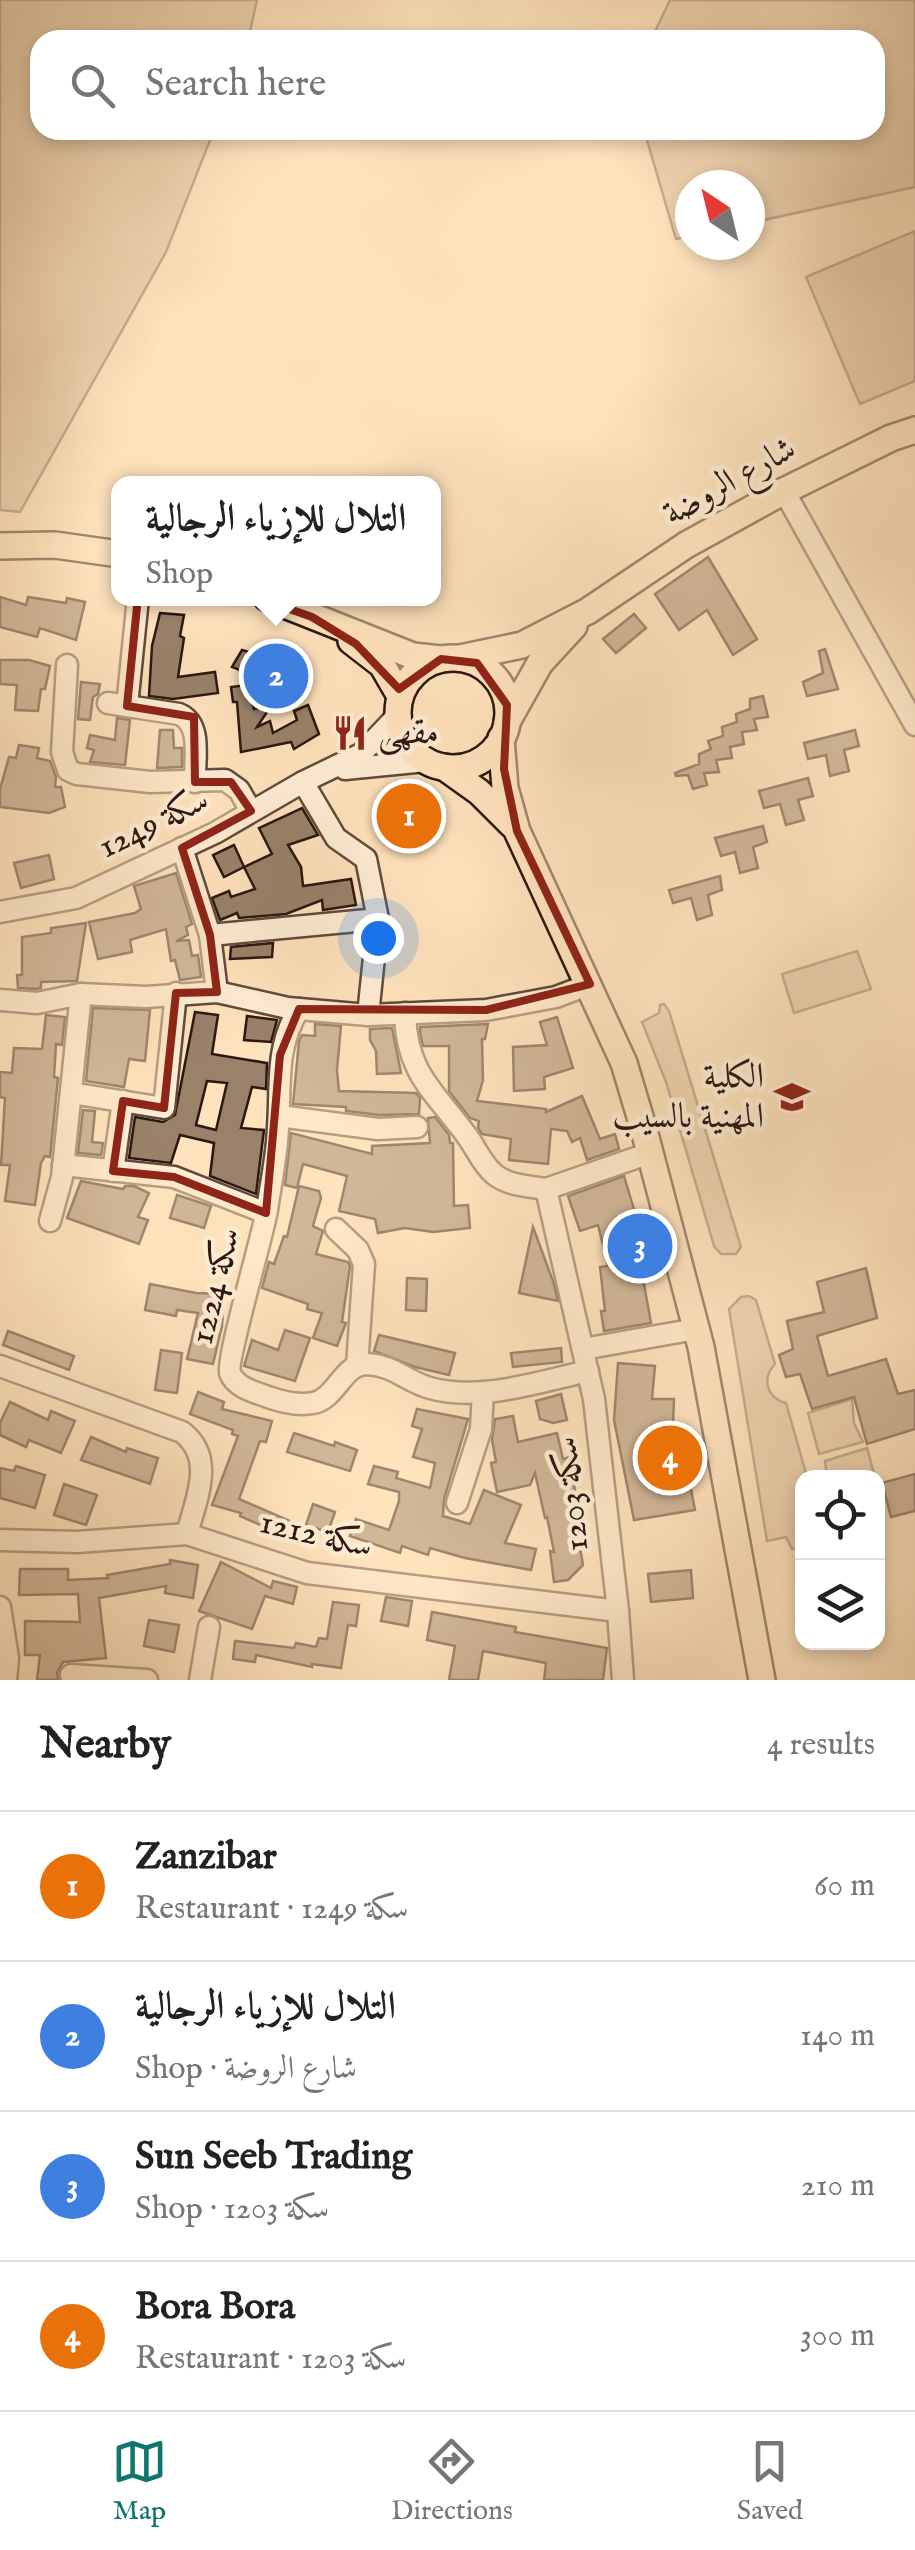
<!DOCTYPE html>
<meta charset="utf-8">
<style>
:root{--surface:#fff;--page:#f6f6f6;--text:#222;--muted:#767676;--line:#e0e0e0;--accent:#0f766e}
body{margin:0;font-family:"IM FELL English",Amiri,serif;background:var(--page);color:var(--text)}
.controls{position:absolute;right:30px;bottom:30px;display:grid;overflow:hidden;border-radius:20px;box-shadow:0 5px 15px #0003}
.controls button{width:90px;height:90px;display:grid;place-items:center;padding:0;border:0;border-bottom:2px solid var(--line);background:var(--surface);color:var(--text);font:50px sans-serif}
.compass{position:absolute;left:675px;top:170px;width:90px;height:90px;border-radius:50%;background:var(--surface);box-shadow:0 5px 15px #0003;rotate:325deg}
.you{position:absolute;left:378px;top:938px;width:35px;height:35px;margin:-25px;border:8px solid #fff;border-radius:50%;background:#1a73e8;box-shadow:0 0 0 15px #1a73e833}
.badge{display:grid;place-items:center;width:65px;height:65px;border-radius:50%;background:var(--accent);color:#fff;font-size:32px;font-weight:700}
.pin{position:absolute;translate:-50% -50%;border:5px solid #fff;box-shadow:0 2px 10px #0006}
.popup{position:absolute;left:111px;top:476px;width:330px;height:130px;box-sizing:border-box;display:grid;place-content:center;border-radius:20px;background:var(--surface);filter:drop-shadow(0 2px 8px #0005);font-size:32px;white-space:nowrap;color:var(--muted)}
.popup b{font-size:38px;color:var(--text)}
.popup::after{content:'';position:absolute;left:50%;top:100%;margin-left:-20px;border:20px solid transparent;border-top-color:var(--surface)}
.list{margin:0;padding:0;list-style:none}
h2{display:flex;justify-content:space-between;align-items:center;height:130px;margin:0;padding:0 40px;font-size:42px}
h2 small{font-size:32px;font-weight:400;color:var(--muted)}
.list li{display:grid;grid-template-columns:65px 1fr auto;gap:30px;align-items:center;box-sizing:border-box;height:150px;padding:0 40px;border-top:2px solid var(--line)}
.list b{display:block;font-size:38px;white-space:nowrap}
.list p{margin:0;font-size:32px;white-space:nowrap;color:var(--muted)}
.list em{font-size:32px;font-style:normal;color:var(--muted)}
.icon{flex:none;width:55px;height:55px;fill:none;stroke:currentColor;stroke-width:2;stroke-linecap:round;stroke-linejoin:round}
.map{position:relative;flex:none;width:915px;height:1680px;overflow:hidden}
.search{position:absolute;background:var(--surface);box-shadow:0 5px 15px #0003;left:30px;right:30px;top:30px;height:110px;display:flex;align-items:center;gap:25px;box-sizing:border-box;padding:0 35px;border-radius:30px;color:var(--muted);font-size:38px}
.sheet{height:730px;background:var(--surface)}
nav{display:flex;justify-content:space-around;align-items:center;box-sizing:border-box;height:140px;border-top:2px solid var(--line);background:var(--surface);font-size:28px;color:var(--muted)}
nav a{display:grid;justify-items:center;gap:5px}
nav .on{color:var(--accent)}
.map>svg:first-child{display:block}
.green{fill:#dbc0a0;stroke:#826c58;stroke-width:2.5}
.building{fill:#99816a;stroke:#2a1710;stroke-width:2.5;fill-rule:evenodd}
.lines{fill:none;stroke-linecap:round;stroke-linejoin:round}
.minor-casing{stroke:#5f4a3b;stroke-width:25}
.major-casing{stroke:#2a1710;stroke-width:30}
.minor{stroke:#ffedd4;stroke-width:20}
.major{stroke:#ffe3bd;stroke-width:25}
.marked{fill:none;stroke:#8f2418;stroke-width:8;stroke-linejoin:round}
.labels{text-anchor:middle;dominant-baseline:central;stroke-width:9;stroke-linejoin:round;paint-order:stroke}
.street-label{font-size:35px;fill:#2a1710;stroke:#ffedd4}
.poi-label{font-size:35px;fill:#2a1710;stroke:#ffedd4;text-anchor:start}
</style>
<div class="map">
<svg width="915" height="1680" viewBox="0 0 915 1680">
<rect width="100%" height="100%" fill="#ffe3bd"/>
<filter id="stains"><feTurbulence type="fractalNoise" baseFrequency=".002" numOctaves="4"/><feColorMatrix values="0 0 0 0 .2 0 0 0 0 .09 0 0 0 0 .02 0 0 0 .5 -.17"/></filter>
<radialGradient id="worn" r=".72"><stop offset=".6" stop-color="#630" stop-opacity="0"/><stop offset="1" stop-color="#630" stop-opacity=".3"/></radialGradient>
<g class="green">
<polygon points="0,0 257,0 248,40 40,40 40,130 214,130 166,252 20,512 0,510"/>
<polygon points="670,0 915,0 915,187 750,223 750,185 690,185 690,236 676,239 644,130 875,130 875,40 651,40"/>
<polygon points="915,231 915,381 860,404 806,277"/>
<polygon points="857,951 871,989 794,1013 782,974"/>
<polygon points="664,1004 669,1011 741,1247 736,1254 721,1254 714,1246 666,1082 642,1022 659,1013 660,1005"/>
<path d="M749 1296 756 1300 775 1364C761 1379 767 1398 786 1403L807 1477 802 1478V1547L792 1549 786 1537 767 1541 729 1309 741 1297Z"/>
<polygon points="852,1399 854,1423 863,1442 819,1454 808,1413"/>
<polygon points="867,1448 875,1477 827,1477 825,1461"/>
</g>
<g class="building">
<polygon points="708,557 757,639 733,655 707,610 679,630 655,594"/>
<polygon points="0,597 26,605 28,597 66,603 67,598 85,602 76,640 40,628 37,637 0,627"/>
<polygon points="160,613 184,615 180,636 184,638 178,677 215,672 218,693 173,699 149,696 152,646"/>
<polygon points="634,614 646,628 616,653 603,639"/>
<polygon points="825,649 838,689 807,696 803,682 823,673 819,651"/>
<polygon points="242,650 266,657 291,676 279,693 260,683 267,681 232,667"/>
<polygon points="0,660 29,660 50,666 45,689 41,689 38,711 15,710 17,685 0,684"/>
<polygon points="81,682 100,684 98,694 93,697 90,720 78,719"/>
<polygon points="247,685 254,709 271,706 257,727 270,721 273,733 297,720 294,711 308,705 319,734 294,749 291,742 241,752 237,702 233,702 231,687"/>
<polygon points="763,696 768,717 754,719 757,730 742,732 744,744 730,747 732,758 716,760 719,772 704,773 707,785 693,789 688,775 676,776 675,773 699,764 699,754 711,749 708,741 723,736 722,727 737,722 736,714 750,709 750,699"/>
<polygon points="117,718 130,720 125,765 90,762 94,750 87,748 90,735 115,740"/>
<polygon points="160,730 173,730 174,748 182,748 182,767 157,768"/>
<polygon points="855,730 859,746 844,750 849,771 830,776 826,755 808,759 804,743"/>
<polygon points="19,745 39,748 37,758 50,761 56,777 55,787 61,787 65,807 49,813 0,807 0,789 9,757 16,758"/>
<polygon points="808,778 813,796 798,800 804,820 786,825 780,804 764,808 759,791"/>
<polygon points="416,797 428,824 400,835 390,807"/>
<polygon points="302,808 318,835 288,845 301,867 303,886 351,879 356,905 323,910 322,900 286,914 239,918 237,913 220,920 212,898 229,891 231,897 255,889 244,867 272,854 259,828"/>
<polygon points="763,826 767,842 753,847 758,868 740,873 735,852 721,856 715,838"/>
<polygon points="234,845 244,867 224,877 213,855"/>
<polygon points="49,855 54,879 21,888 14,863"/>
<polygon points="176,873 192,924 186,927 188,935 176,941 189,940 192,956 198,955 201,977 180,980 175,960 171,961 166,929 130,940 132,952 98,959 89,922 135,913 141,909 134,886"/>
<polygon points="720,876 722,890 708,895 712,915 697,920 691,898 673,903 669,890"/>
<polygon points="86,923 77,981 41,982 41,988 36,989 18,988 17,975 22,975 22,937 51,933 51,928"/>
<polygon points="273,943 272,957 230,959 231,947"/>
<polygon points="93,1008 150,1010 145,1061 129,1059 124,1087 86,1081"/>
<path d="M195 1012 218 1015 212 1054 267 1063 266 1089 252 1087 241 1128 264 1130 256 1194 210 1176 214 1143 180 1135 171 1163 129 1158 135 1117 163 1122 175 1115ZM207 1081 227 1083 216 1130 196 1125Z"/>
<polygon points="46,1015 65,1017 62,1045 56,1044 54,1077 58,1078 50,1157 45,1156 41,1163 35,1205 5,1201 10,1165 1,1165 5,1098 0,1097 0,1072 12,1073 14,1048 42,1049"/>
<polygon points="247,1016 277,1020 271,1042 244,1040"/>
<polygon points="557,1017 573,1068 544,1077 545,1089 514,1091 513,1047 547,1045 540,1022"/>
<polygon points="315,1024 341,1026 337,1070 339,1091 416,1093 420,1098 419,1114 379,1115 346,1111 346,1107 293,1104 299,1041 302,1035 315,1036"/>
<polygon points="488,1024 485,1039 482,1039 483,1080 477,1101 546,1109 546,1112 582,1096 600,1139 615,1134 619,1149 587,1160 580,1138 572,1142 567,1131 551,1129 548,1164 509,1160 511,1139 482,1134 478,1127 479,1121 470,1118 449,1091 449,1046 423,1046 420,1032 420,1027"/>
<polygon points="392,1028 401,1073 377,1074 376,1051 370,1040 370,1029"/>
<polygon points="83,1110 95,1111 92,1142 103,1143 101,1155 78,1153"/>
<polygon points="435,1117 449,1135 450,1143 453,1143 454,1206 468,1205 470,1228 433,1232 405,1228 378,1233 375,1219 339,1211 347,1176 303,1164 297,1188 285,1185 291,1133 372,1154 372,1146 430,1143 428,1118"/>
<polygon points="624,1176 646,1249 638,1251 651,1323 604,1331 601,1311 605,1311 600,1267 608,1266 598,1225 580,1231 568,1196"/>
<polygon points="81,1181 123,1189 125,1186 134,1186 149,1193 138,1217 148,1220 139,1244 67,1218"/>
<polygon points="299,1186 319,1191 321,1198 313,1226 323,1231 316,1254 348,1262 350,1266 342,1322 346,1323 337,1346 313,1338 322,1313 307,1309 308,1304 262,1288 269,1262 274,1264 284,1236 287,1237"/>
<polygon points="177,1195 211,1206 204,1228 170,1218"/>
<polygon points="533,1227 554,1284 558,1301 519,1293"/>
<polygon points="866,1268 877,1318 817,1336 828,1376 886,1359 898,1394 915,1390 915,1429 867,1444 854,1397 812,1409 800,1374 786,1377 779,1355 793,1349 787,1321 824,1312 817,1282"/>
<polygon points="407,1278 427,1279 426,1311 406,1310"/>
<polygon points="150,1284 196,1293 224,1294 222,1326 213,1364 187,1359 198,1313 177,1310 176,1316 145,1310"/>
<polygon points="285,1330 310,1338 295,1381 244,1366 252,1340 278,1350"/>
<polygon points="8,1331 74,1356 69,1370 3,1345"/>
<polygon points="379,1335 455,1353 449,1375 415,1367 374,1351"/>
<polygon points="561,1348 562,1362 513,1367 511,1353"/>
<polygon points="161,1350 182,1353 177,1393 155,1390"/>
<polygon points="618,1363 655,1366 652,1399 674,1399 673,1423 666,1423 678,1471 687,1469 695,1510 634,1520 614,1420"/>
<polygon points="198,1392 224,1402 222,1409 272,1421 266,1442 260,1441 239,1499 290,1521 283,1535 240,1516 241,1513 212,1505 238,1436 232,1434 233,1430 190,1414"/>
<polygon points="561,1394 567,1420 553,1423 540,1419 536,1401"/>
<polygon points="10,1402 48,1420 51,1411 75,1421 61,1453 29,1440 26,1447 0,1435 0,1423"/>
<polygon points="417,1409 468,1419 444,1499 443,1516 470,1524 484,1490 521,1505 505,1543 536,1549 531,1570 465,1558 430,1548 428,1555 402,1546 400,1553 350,1536 356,1519 389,1530 399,1501 399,1492 368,1484 374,1466 398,1472 396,1478 430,1488 435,1463 413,1457 422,1429 412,1426"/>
<polygon points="513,1416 518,1442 557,1433 563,1459 570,1457 578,1511 574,1512 583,1565 568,1580 554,1582 550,1551 554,1552 547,1517 545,1518 535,1473 530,1485 497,1492 491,1463 496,1462 492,1440 495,1419"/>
<polygon points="294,1433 334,1446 335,1442 357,1450 350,1471 287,1452"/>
<polygon points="91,1437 126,1452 127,1448 158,1458 150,1484 81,1460"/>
<polygon points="16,1466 45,1475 35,1508 0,1498 0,1468 14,1471"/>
<polygon points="915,1474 915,1511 891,1517 882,1483"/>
<polygon points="64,1484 97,1495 86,1525 54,1515"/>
<polygon points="313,1504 335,1512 328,1532 306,1525"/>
<polygon points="170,1560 198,1565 193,1598 165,1593 166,1586 99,1598 106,1658 63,1662 57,1673 58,1680 37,1680 40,1655 25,1655 25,1621 80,1622 78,1594 19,1595 20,1569 68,1569 68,1580 108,1578 107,1575 170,1564"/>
<polygon points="221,1562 271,1588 273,1581 297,1587 293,1604 265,1596 252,1629 199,1611"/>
<polygon points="691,1570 693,1598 651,1602 648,1574"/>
<polygon points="386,1597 412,1601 408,1626 381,1621"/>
<polygon points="333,1602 359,1605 356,1626 348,1625 341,1668 312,1664 312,1667 256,1655 255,1662 233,1659 235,1641 294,1648 296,1643 316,1647 319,1638 327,1639"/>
<polygon points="432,1612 516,1627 515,1632 607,1648 603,1680 544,1680 546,1663 483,1651 478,1680 449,1680 455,1646 427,1640"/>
<polygon points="149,1620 179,1625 174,1652 144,1646"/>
</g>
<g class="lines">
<defs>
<g id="minor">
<polyline points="784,491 915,725"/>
<polyline points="67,665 62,752 68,770 77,774 150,782 225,780 239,790 251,811"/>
<path d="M108 703 179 714C203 724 194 760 195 782"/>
<polyline points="127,706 138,598"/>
<polyline points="345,769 426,761"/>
<polyline points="303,782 336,838 366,859 378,919 368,1015"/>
<polyline points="182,848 210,935 217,992"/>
<polyline points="0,912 76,898 215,833 303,782 361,754 398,715"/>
<polyline points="210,935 378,919"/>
<polyline points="0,1000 37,1003 81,994 146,997 217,992 288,1008 368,1015 486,1010 556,997 590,984"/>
<path d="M299 1009C275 1047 281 1084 278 1127 277 1155 271 1182 267 1210 263 1235 226 1360 230 1373 236 1388 255 1392 268 1397 282 1402 297 1406 313 1403 336 1399 343 1364 366 1364 394 1365 407 1382 430 1388 480 1402 538 1382 588 1371"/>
<path d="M405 1013C406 1073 434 1091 467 1136 476 1148 482 1164 494 1174 508 1186 529 1186 546 1189L594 1399 618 1611 623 1680"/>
<polyline points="71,1093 164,1108 176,993"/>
<polyline points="279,1116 378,1129 417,1127"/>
<polyline points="63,1165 174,1177 266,1213"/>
<polyline points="113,1171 123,1101"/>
<polyline points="546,1189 650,1153"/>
<polyline points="50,1221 62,1177 81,994"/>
<polyline points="336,1229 358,1250 364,1264 357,1366"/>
<polyline points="583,1349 696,1329"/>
<path d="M0 1366 182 1432C216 1458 196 1499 187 1534"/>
<polyline points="457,1503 481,1429 483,1392"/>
<polyline points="0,1540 77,1542 187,1534 307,1573 618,1611"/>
<polyline points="0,1607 8,1658 6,1680"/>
<polyline points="71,1675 147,1680"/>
<polyline points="200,1680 209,1627"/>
</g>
<g id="major">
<polyline points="0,546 55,545 119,554"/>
<polyline points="267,598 413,656 441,659"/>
<polyline points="351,641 382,665 400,696"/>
<polyline points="460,658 522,645 588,611 686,545 784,491 891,438 915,430"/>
<circle cx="453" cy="713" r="55"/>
<polyline points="507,722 540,663 574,626"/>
<polyline points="501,738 505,788 517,831 624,1063 644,1130 701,1347 762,1680"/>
<polyline points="444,767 479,792 512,825"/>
</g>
</defs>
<use href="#minor" class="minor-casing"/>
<use href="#major" class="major-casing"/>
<use href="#minor" class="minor"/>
<use href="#major" class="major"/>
</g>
<path d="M0 0H915V1680H0ZM142 557 312 617 356 644 399 689 441 659 477 663 507 705 504 769 517 831 590 984 486 1010 299 1009 280 1055 266 1213 174 1177 113 1171 123 1101 164 1108 176 993 217 992 210 935 182 848 251 811 231 782H195L194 717 127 706Z" fill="#ffe3bd" fill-opacity=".55" fill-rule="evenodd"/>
<path class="marked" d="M142 557 312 617 356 644 399 689 441 659 477 663 507 705 504 769 517 831 590 984 486 1010 299 1009 280 1055 266 1213 174 1177 113 1171 123 1101 164 1108 176 993 217 992 210 935 182 848 251 811 231 782H195L194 717 127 706Z"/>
<defs>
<symbol id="restaurant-bare" viewBox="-9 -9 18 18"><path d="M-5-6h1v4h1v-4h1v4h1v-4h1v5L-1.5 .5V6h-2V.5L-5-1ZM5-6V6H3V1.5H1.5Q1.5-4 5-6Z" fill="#8f2418" stroke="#ffedd4" stroke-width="2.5" paint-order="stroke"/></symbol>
<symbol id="university-bare" viewBox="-9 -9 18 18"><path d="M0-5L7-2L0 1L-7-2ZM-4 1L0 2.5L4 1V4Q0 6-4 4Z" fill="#8f2418" stroke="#ffedd4" stroke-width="2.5" paint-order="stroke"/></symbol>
</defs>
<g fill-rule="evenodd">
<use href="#restaurant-bare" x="325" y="708" width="50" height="50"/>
<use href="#university-bare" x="767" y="1072" width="50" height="50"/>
</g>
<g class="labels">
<g class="street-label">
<text transform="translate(730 482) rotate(-29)">شارع الروضة</text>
<text transform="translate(154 824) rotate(-26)">سكة 1249</text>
<text transform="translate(216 1286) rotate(-76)">سكة 1224</text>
<text transform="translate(572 1494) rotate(-96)">سكة 1203</text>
<text transform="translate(316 1535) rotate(13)">سكة 1212</text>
</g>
<g class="poi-label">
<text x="378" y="733">مقهى</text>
<text x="764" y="1077" text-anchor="end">الكلية<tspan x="764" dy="40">المهنية بالسيب</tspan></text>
</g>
</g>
<rect width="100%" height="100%" filter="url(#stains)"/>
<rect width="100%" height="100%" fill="url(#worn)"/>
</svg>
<div class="controls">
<button><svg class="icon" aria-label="locate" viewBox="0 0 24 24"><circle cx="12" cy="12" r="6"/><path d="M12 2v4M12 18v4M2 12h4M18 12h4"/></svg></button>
<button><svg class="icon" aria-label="layers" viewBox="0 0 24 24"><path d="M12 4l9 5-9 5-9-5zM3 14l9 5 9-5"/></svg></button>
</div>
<svg class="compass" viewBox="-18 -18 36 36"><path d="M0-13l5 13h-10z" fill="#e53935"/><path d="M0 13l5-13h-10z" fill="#767676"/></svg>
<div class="you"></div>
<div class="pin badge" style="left:409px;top:816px;background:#e8710a">1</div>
<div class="pin badge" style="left:276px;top:676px;background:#3f7fe0">2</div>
<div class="popup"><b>التلال للإزياء الرجالية</b>Shop</div>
<div class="pin badge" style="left:640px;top:1246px;background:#3f7fe0">3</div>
<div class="pin badge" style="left:670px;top:1458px;background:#e8710a">4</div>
<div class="search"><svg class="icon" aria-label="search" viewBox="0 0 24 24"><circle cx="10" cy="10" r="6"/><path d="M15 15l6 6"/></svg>Search here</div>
</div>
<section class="sheet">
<h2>Nearby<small>4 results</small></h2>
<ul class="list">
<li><span class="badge" style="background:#e8710a">1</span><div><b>Zanzibar</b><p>Restaurant · سكة 1249</p></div><em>60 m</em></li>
<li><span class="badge" style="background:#3f7fe0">2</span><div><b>التلال للإزياء الرجالية</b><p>Shop · شارع الروضة</p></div><em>140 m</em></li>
<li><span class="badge" style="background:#3f7fe0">3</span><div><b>Sun Seeb Trading</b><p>Shop · سكة 1203</p></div><em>210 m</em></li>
<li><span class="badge" style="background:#e8710a">4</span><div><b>Bora Bora</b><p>Restaurant · سكة 1203</p></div><em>300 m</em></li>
</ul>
</section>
<nav>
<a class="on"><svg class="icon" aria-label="map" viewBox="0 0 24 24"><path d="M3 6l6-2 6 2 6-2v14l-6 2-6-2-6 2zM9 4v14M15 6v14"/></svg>Map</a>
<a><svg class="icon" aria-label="directions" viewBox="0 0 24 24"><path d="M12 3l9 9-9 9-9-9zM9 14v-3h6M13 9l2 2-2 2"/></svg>Directions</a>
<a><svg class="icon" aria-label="saved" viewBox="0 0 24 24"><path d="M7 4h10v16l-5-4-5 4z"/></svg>Saved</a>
</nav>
